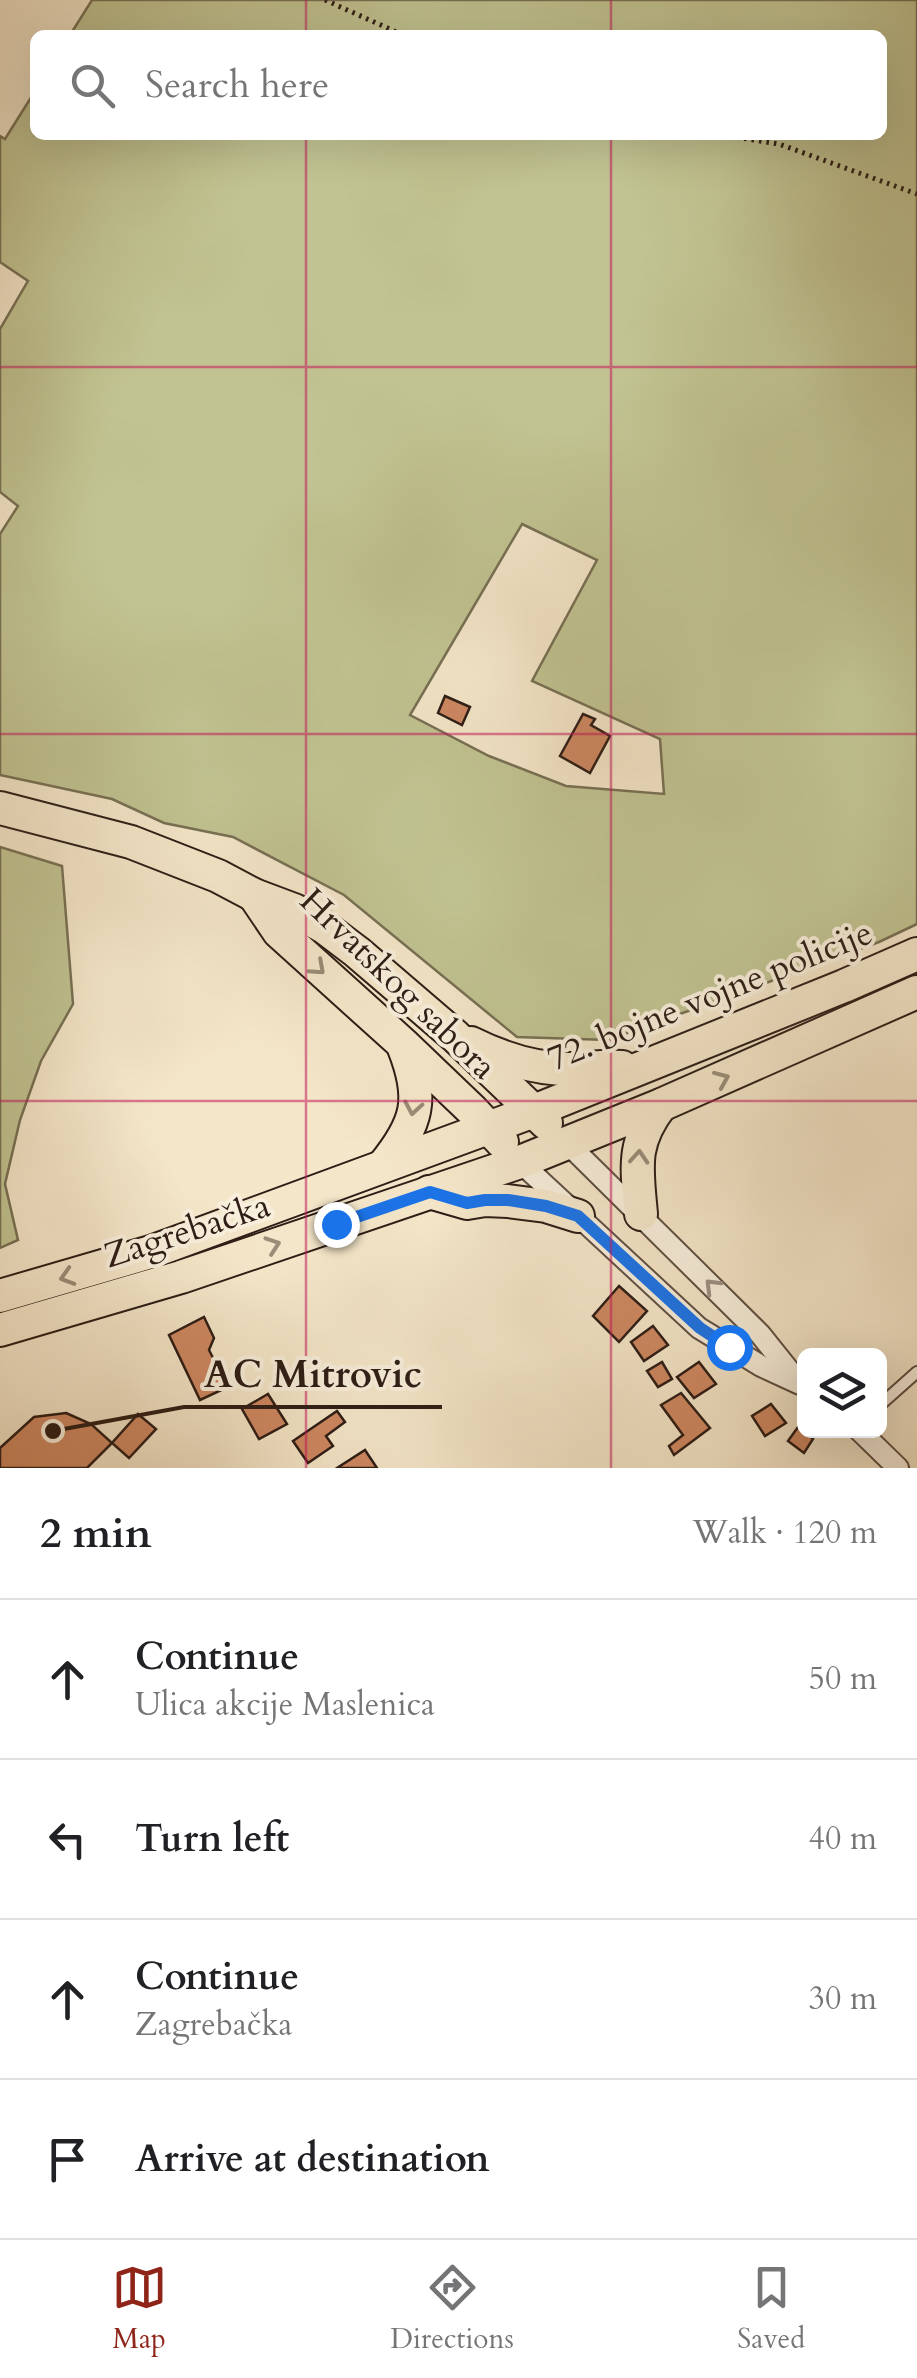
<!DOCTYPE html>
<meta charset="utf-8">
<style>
:root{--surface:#fff;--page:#f2f2f2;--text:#202124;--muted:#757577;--line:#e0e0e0;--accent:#8f2418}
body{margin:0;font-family:Cardo,serif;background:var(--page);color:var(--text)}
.controls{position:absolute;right:30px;bottom:30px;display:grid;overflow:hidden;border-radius:15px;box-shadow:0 10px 40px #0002}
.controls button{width:90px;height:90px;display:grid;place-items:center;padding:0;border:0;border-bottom:2px solid var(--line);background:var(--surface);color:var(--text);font:50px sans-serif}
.stop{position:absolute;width:30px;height:30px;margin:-22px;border:8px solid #1a73e8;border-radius:50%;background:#fff}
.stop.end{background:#1a73e8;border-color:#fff;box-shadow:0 2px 10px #0008}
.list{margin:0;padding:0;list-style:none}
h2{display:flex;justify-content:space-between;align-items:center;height:130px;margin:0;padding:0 40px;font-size:42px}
h2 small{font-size:32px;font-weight:400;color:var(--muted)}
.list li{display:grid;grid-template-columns:65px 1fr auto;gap:30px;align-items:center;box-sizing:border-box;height:160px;padding:0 40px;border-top:2px solid var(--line)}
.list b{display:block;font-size:38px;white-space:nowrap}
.list p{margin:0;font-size:32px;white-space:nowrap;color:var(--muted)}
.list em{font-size:32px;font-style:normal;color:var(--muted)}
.icon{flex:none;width:55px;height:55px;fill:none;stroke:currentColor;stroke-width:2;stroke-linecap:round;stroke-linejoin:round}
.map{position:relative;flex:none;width:917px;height:1468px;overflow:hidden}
.search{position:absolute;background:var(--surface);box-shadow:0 10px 40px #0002;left:30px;right:30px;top:30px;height:110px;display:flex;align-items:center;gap:25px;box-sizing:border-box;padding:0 35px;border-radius:15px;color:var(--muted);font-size:38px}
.sheet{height:770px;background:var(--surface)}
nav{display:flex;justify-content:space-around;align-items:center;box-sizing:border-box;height:140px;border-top:2px solid var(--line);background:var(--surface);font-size:28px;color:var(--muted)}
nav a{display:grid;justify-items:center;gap:5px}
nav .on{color:var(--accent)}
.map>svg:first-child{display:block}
.green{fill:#c1c392;stroke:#777054;stroke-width:2.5;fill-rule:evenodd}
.building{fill:#ce8862;stroke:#2d1d16;stroke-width:2.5}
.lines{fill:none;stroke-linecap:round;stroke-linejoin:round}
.service-casing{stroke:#5f4f43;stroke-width:14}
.minor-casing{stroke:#5f4f43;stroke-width:24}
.primary-casing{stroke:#2d1d16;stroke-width:36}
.path{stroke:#2d1d16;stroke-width:5;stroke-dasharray:2.5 5;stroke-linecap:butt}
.service{stroke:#f8efdc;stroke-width:10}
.minor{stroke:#f8efdc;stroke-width:20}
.primary{stroke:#f4e6c9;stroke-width:32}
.oneway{stroke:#9a8c78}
.oneway2{stroke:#9d9083}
.route{stroke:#1a73e8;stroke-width:12}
.grid{fill:none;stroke:#c2185b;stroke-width:2.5;stroke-opacity:0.55}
.labels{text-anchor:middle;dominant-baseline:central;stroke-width:8;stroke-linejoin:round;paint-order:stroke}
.street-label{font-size:35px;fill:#2d1d16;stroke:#f8efdc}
.leader{fill:none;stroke:#2d1d16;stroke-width:4}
.callout-dot{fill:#2d1d16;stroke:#f8efdc;stroke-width:4}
.callout-label{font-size:38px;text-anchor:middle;font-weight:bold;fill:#2d1d16;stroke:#f8efdc;stroke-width:8;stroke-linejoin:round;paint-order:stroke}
</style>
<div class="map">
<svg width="917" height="1468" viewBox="0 0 917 1468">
<rect width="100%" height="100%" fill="#f4e6c9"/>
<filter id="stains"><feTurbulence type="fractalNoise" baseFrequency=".002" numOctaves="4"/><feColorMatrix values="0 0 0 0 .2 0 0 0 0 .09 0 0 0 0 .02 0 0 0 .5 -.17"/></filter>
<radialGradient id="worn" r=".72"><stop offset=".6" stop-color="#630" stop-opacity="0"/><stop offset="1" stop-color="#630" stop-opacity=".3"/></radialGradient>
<g class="green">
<path d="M92 0H917V924L879 942 608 1040 517 1037 344 895 233 837 164 823 112 799 0 775V534L18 506 0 492V329L28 281 0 262V136L5 139 35 91V135H882V35H70ZM522 524 597 560 532 681 660 739 664 794 566 786 489 756 410 715Z"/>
<polygon points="0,847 62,866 73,1004 41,1061 20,1120 5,1184 18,1240 0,1248"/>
</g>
<g class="building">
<polygon points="445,696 470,707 462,725 438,713"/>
<polygon points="583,714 595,719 591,725 610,736 590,773 560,756"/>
<polygon points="619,1286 647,1311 619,1342 593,1316"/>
<polygon points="204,1317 214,1338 209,1350 228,1387 200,1400 169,1335"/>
<polygon points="653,1326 668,1345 644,1361 631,1342"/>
<polygon points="662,1362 672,1379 658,1387 647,1371"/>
<polygon points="699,1362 716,1384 694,1398 677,1377"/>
<polygon points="681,1393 710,1428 674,1455 669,1446 683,1435 661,1405"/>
<polygon points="268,1394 287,1424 259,1439 242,1409"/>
<polygon points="771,1404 786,1423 765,1436 752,1416"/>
<polygon points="337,1411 345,1422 326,1436 333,1446 308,1463 293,1441"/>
<polygon points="66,1413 91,1424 112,1443 87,1468 0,1468 0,1448 34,1417"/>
<polygon points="138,1414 156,1429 129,1458 112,1443"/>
<polygon points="798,1427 813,1439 804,1453 788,1441"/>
<polygon points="365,1450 377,1468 337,1468"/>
</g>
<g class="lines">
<defs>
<polyline id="service" points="880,1405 917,1372"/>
<g id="minor">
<polyline points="567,1143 760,1334 796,1379"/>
<polyline points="520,1162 699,1328 761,1366 800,1384"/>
<polyline points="859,1430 898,1468"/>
</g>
<g id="primary">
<polyline points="0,808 131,842 218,876 254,895 294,910 324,927 357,952 455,1036 546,1123"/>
<polyline points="254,895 279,932 403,1044 472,1110 502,1142"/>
<path d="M471 1043C503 1059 538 1070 574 1069 590 1068 605 1066 622 1067"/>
<path d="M384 1165C418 1123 424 1099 404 1048"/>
<polyline points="429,1192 467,1203 485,1200 508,1201 546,1206 578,1216"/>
<path d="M641 1214C637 1168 631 1144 661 1105"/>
<polyline points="0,1296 154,1251 534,1111 844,986 917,954"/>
<polyline points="0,1330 181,1277 520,1162 661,1105 917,992"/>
</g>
</defs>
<use href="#service" class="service-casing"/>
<use href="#minor" class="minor-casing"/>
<use href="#primary" class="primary-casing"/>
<g class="path">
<polyline points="325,0 403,35"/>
<polyline points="722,135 779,144 917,194"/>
</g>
<use href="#service" class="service"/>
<use href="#minor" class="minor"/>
<use href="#primary" class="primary"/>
</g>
<defs><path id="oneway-chevron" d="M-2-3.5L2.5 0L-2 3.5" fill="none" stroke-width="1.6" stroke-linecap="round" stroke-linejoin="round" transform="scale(2.5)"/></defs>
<g class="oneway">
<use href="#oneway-chevron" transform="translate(318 968) rotate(42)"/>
<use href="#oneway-chevron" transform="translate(722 1079) rotate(-23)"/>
<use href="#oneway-chevron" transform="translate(413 1108) rotate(100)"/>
<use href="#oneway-chevron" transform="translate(639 1157) rotate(-86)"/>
<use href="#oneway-chevron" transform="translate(273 1245) rotate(-19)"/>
<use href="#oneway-chevron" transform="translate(67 1277) rotate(163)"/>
</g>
<use class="oneway2" href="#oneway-chevron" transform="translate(712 1286) rotate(-135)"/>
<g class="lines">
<polyline class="route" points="336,1224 430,1192 467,1203 485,1200 508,1200 546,1206 578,1216 700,1328 729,1347"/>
</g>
<path class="grid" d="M306 0V35M611 0V35M306 135V1468M611 135V1468M0 367H917M0 734H917M0 1101H917"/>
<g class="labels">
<g class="street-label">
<text transform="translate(398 984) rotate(44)">Hrvatskog sabora</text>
<text transform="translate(710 996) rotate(-22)">72. bojne vojne policije</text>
<text transform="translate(187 1231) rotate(-18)">Zagrebačka</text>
</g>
</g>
<path class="leader" d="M53 1431L184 1407H442"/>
<circle class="callout-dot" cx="53" cy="1431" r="10"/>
<g class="callout-label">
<text x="313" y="1387">AC Mitrovic</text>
</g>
<rect width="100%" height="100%" filter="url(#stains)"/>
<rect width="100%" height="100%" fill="url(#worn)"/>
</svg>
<div class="controls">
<button><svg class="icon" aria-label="layers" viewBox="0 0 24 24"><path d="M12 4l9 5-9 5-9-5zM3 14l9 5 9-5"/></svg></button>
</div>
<div class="stop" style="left:729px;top:1347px"></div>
<div class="stop end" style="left:336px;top:1224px"></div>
<div class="search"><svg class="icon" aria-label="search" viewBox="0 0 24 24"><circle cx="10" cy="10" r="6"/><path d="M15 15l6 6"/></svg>Search here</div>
</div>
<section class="sheet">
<h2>2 min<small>Walk · 120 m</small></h2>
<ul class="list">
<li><svg class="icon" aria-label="ahead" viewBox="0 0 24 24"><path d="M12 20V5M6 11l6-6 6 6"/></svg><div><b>Continue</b><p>Ulica akcije Maslenica</p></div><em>50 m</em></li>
<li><svg class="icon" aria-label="left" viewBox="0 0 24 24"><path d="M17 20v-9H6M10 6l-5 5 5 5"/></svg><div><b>Turn left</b></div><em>40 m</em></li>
<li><svg class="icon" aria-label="ahead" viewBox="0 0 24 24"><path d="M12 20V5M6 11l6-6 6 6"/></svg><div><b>Continue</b><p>Zagrebačka</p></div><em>30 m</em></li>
<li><svg class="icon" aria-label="arrive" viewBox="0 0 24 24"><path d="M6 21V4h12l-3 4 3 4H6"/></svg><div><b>Arrive at destination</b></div></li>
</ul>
</section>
<nav>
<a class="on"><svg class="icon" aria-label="map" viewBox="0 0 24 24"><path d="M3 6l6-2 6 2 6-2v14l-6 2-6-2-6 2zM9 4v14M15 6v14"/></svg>Map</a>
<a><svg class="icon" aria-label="directions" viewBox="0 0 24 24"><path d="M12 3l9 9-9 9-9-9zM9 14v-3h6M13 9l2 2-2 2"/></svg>Directions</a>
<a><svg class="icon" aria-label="saved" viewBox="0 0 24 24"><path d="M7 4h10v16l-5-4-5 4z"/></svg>Saved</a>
</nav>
